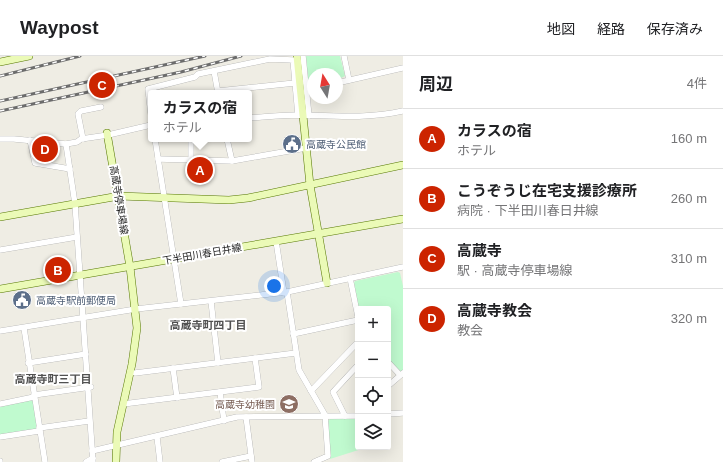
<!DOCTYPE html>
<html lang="ja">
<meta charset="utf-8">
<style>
:root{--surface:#fff;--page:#f6f6f6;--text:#202124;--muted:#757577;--line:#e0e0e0;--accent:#cc2400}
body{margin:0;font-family:Helvetica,"Noto Sans JP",sans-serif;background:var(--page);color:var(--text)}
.controls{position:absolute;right:12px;bottom:12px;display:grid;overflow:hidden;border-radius:4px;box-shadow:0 4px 16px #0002}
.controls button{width:36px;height:36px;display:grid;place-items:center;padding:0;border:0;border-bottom:1px solid var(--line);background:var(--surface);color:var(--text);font:20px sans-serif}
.compass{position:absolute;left:307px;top:12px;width:36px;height:36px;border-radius:50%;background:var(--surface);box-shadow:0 4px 16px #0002;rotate:349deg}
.you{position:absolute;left:274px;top:230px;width:14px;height:14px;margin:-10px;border:3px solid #fff;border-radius:50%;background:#1a73e8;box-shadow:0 0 0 6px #1a73e833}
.badge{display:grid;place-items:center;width:26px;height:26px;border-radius:50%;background:var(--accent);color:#fff;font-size:13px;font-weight:700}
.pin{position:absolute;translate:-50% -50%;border:2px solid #fff;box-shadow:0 1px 4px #0006}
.popup{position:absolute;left:148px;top:34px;width:104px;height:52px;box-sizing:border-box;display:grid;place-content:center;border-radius:4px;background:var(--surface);filter:drop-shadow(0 1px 3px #0005);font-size:13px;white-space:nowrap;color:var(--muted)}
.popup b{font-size:15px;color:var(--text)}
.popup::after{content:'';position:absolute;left:50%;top:100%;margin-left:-8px;border:8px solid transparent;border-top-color:var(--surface)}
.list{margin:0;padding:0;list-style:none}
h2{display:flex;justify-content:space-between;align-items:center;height:52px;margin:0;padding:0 16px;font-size:17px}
h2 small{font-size:13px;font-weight:400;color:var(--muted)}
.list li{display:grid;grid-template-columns:26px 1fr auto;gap:12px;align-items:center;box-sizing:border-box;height:60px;padding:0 16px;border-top:1px solid var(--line)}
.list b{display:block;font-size:15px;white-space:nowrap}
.list p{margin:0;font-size:13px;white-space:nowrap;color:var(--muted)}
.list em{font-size:13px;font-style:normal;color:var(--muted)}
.icon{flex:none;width:22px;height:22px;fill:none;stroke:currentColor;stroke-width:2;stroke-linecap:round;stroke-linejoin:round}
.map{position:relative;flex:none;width:403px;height:406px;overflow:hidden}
header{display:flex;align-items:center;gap:24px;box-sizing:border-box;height:56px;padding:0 20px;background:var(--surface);border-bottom:1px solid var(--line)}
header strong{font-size:19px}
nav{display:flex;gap:22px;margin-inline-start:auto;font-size:14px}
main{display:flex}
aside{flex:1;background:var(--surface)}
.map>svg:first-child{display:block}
.park{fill:#c0facf}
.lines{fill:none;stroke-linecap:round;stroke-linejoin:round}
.street-casing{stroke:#a5a5a5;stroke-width:6}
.secondary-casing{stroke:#567703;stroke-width:8}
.street{stroke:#fff;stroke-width:5.5}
.secondary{stroke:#ebfab7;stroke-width:7}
.rail-casing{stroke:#6c6c6c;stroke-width:3}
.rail{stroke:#fff;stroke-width:1.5;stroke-dasharray:4.5;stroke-linecap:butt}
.labels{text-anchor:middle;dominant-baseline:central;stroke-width:4;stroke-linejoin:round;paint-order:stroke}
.service-label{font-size:10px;fill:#4e5e75;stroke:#fff;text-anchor:start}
.street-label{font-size:10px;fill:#1e1e1e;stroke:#fff}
.education-label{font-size:10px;fill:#785e54;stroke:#fff;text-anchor:end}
.neighbourhood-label{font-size:11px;font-weight:bold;fill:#515151;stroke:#fff}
</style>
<header>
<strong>Waypost</strong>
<nav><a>地図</a><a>経路</a><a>保存済み</a></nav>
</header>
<main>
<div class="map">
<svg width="403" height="406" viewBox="0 0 403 406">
<rect width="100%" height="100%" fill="#efede4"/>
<g class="park">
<polygon points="306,0 340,0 345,20 337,24 337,18 313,18 313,29 310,30 308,28"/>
<polygon points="398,216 400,217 403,230 403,316 399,315 388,303 388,253 359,253 354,227 355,225"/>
<polygon points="33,343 38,372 36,374 0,380 0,349"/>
<polygon points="330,363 358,363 358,391 368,391 330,403 328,365"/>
</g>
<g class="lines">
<defs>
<g id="street">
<polyline points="303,0 309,60"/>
<polyline points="344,0 349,24"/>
<polyline points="214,15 218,37"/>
<polyline points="337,27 403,12"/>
<polyline points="218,35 295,27"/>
<polyline points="151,59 148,33 195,21 198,18 270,3 293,4 298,59"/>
<path d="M249 62C265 61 282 59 298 59 334 60 368 63 403 55"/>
<polyline points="0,83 14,83 66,88 77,86 81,83 108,79 151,69"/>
<polyline points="83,83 78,58 81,55 101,51"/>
<polyline points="155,83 181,248"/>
<polyline points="227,83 232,105"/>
<polyline points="30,84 35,107 70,113"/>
<polyline points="66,88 75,148 93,406"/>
<polyline points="158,103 232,105 306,92"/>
<polyline points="191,104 191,83"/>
<polyline points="276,185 284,237"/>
<polyline points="0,194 77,181"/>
<polyline points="350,222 358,261"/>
<polyline points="287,236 299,314 325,359 328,400 314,406"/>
<polyline points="211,245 218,307"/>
<polyline points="24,272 45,406"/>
<polyline points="0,275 136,253 287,236 403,211"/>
<polyline points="293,278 358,264"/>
<polyline points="388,306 400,319"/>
<polyline points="28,307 86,298"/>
<polyline points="173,312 177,342"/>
<polyline points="135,317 296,297"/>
<polyline points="388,330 403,317"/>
<polyline points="311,335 358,286"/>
<polyline points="220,336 224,365"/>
<polyline points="34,339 91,331"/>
<polyline points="0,348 34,341"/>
<polyline points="123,348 259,331 255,302"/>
<polyline points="388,358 403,357"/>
<polyline points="345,360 333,336 358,309"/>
<polyline points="246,361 252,406"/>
<polyline points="39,372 89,365"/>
<polyline points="0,381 39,375"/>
<polyline points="157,381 160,406"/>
<polyline points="92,395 237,361 358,360"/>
<polyline points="0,405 0,406"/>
<polyline points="86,406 93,402"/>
<polyline points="222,406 251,400"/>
</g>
<g id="secondary">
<polyline points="297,0 310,129 327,227"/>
<polyline points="0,6 29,0"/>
<polyline points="107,77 130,211 137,272 132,308 117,376 116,406"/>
<polyline points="0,161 119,140 229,144 248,142 403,109"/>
<polyline points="0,233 403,163"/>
</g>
</defs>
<use href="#street" class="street-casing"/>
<use href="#secondary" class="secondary-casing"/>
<use href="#street" class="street"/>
<use href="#secondary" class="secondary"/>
<defs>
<g id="rail">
<polyline points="0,20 80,0"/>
<polyline points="0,45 205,0"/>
<polyline points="0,55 181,16 241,0"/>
</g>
</defs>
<use href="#rail" class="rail-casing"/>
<use href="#rail" class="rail"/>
</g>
<defs>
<symbol id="civic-disc" viewBox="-11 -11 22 22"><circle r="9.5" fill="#5c6f8a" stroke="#fff"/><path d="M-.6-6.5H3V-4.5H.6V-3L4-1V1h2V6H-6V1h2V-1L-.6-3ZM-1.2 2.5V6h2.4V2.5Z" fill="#fff"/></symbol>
<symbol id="school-disc" viewBox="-11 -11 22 22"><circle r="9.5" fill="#8d6e63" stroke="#fff"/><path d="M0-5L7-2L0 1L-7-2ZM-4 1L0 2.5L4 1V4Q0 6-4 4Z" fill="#fff"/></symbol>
</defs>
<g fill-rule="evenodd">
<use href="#civic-disc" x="281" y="77" width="22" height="22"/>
<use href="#civic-disc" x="11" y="233" width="22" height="22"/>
<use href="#school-disc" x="278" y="337" width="22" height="22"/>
</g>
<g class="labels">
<g class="service-label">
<text x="306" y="88">高蔵寺公民館</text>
<text x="36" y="244">高蔵寺駅前郵便局</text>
</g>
<g class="street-label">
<text transform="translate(119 144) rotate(81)">高蔵寺停車場線</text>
<text transform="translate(202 198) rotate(-10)">下半田川春日井線</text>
</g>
<g class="education-label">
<text x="275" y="348">高蔵寺幼稚園</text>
</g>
<g class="neighbourhood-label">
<text x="208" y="269">高蔵寺町四丁目</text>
<text x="53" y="323">高蔵寺町三丁目</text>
</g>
</g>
</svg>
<div class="controls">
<button>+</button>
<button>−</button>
<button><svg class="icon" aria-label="locate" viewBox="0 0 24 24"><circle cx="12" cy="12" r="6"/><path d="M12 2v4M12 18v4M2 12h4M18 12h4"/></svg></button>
<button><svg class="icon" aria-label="layers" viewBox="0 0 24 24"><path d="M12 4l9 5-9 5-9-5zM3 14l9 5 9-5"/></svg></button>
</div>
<svg class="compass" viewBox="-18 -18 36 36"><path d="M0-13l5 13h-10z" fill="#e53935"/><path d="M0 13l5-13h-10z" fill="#757577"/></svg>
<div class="you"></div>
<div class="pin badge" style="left:200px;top:114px">A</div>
<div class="popup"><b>カラスの宿</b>ホテル</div>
<div class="pin badge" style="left:58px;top:214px">B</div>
<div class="pin badge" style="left:102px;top:29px">C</div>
<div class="pin badge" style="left:45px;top:93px">D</div>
</div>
<aside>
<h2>周辺<small>4件</small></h2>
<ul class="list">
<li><span class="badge">A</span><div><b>カラスの宿</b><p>ホテル</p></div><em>160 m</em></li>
<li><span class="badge">B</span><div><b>こうぞうじ在宅支援診療所</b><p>病院 · 下半田川春日井線</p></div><em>260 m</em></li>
<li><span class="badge">C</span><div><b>高蔵寺</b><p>駅 · 高蔵寺停車場線</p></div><em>310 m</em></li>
<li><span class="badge">D</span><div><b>高蔵寺教会</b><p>教会</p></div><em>320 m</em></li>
</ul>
</aside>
</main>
